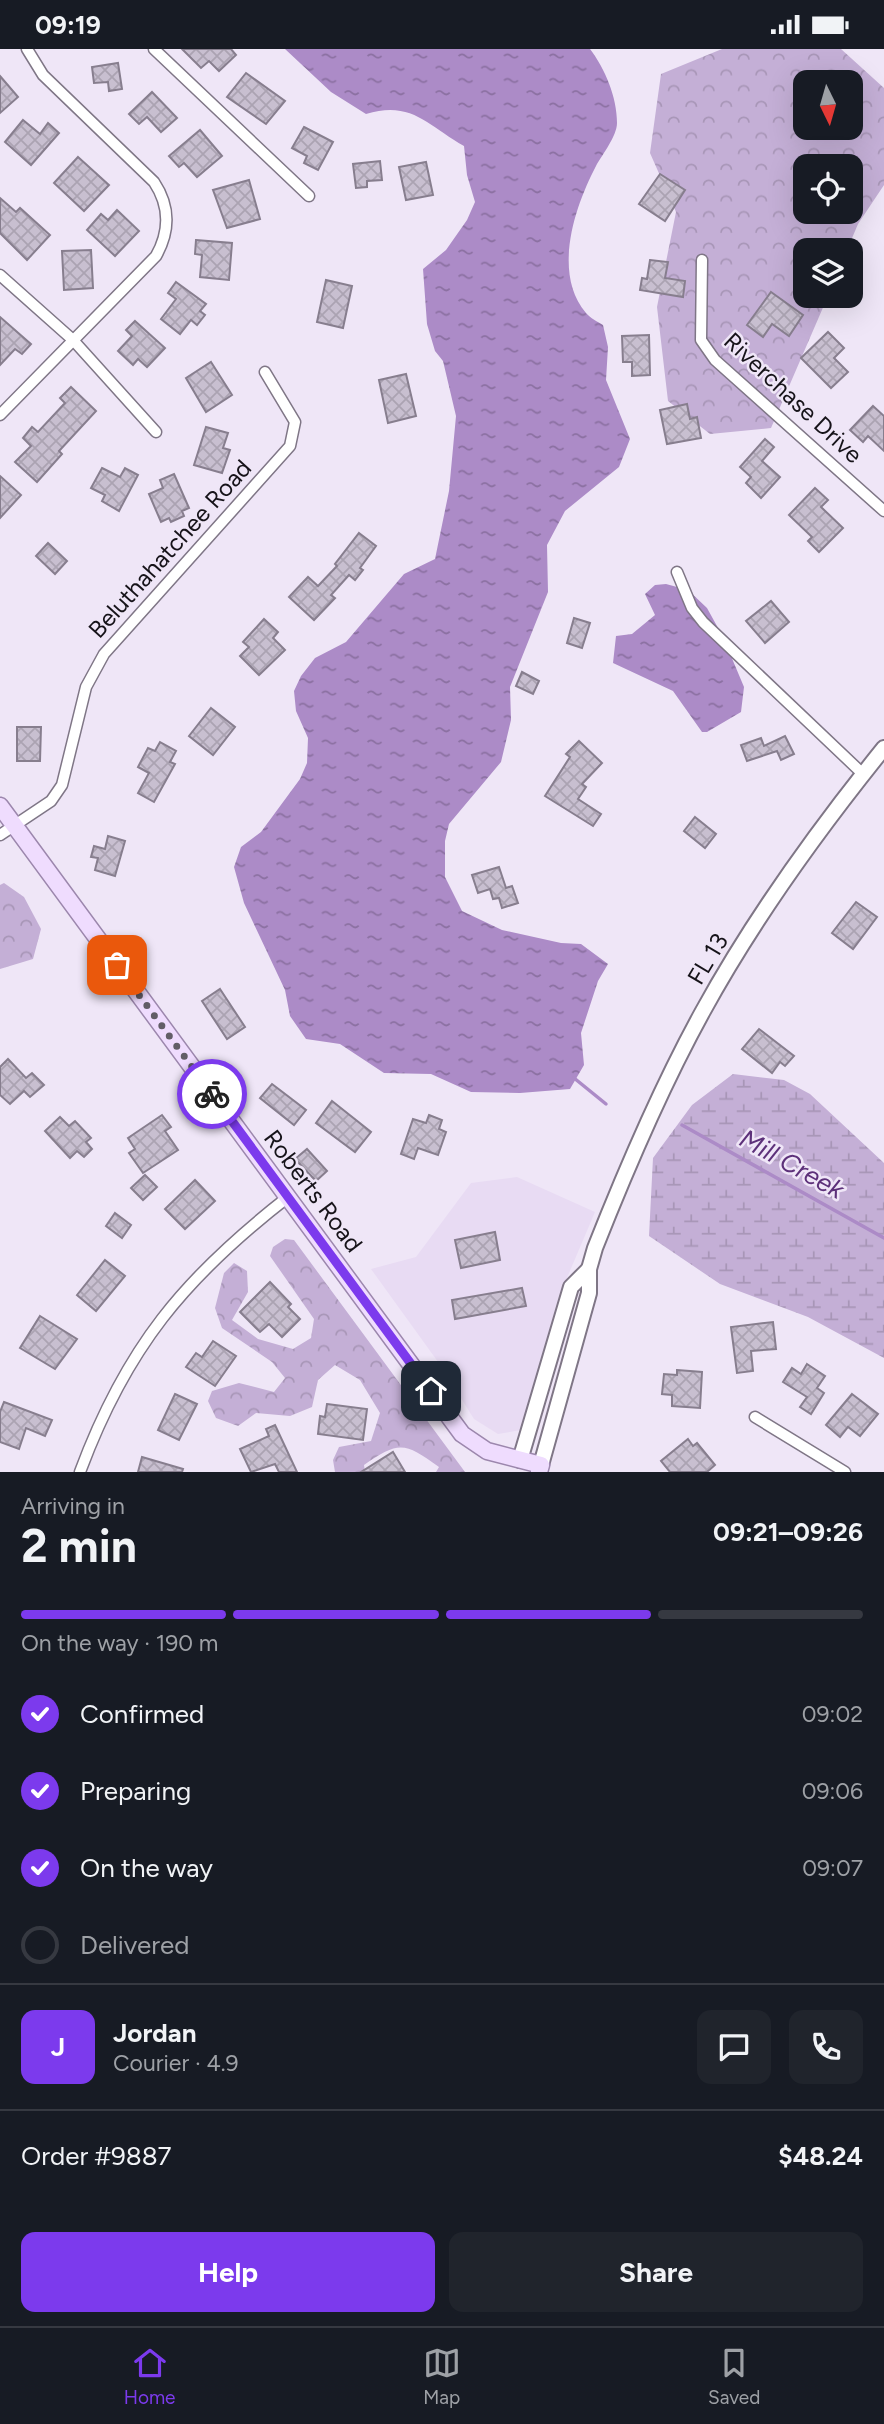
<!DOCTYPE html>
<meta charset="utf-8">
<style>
body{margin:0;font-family:Figtree,sans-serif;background:#20242c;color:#f1f3f6;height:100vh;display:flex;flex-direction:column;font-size:26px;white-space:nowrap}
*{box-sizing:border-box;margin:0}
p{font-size:23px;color:#9ea1a6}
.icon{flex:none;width:38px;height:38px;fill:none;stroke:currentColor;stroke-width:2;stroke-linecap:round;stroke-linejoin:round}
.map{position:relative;height:1423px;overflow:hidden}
.side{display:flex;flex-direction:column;background:#171b24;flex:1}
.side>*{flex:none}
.needle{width:46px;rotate:175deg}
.fabs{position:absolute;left:793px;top:21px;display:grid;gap:14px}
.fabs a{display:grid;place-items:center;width:70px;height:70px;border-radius:14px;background:#171b24;box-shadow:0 7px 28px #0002;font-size:35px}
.pin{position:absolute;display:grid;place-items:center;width:60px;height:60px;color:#fff;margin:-30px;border-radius:14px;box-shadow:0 4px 10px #0006}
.courier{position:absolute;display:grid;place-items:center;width:70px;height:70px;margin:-35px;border:5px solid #7c3aed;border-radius:50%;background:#fff;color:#222;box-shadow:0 2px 9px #0007}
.overview em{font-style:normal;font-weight:700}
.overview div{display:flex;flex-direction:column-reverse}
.overview{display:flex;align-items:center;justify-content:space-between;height:119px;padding:0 21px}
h1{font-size:46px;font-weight:700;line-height:52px}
.bar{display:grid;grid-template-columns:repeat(4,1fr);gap:10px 7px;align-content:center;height:84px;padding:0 21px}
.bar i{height:9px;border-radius:5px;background:#363941}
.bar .active{background:#7c3aed}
.bar p{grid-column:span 4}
.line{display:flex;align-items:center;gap:18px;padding:0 21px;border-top:2px solid #363941}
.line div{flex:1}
.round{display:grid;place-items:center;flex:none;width:74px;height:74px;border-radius:14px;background:#20242c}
ol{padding:0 21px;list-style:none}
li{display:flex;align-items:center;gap:21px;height:77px}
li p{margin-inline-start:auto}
li .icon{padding:7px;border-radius:50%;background:#7c3aed;color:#fff;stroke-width:4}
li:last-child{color:#9ea1a6}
li i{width:38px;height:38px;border:4px solid #363941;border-radius:50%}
.action{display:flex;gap:14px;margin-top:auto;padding:14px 21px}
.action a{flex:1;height:80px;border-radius:14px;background:#7c3aed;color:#fff;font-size:28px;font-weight:700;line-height:80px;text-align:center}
.action a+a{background:#20242c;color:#f1f3f6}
.status{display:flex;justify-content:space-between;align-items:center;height:49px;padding:0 35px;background:#171b24;direction:ltr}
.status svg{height:19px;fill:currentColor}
.dock{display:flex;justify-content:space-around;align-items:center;height:98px;border-top:2px solid #363941;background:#171b24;font-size:19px;color:#9ea1a6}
.dock a{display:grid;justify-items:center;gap:4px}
.dock .active{color:#7c3aed}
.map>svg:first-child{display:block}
.built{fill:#e8dbf3}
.forest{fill:url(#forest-crowns);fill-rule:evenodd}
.wetland{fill:url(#wetland-marsh)}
.water{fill:url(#water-ripples)}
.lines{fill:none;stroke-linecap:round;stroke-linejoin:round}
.stream{stroke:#ac8bc7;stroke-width:3.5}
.building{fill:url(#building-cross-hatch);stroke:#877e8e;stroke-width:2}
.street-casing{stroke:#7f7686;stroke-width:13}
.secondary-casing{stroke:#7f7686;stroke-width:18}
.primary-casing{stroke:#9c87ad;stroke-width:19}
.street{stroke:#fff;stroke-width:10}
.secondary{stroke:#fff;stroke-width:14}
.primary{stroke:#efdcfe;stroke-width:16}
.done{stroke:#625d67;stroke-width:7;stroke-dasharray:0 12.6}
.route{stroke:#7c3aed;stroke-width:9}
.labels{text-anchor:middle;stroke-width:5;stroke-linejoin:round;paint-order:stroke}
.street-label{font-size:24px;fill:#161319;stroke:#efe6f7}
.water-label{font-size:26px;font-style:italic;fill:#5d317a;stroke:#efe6f7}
</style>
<div class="status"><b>09:19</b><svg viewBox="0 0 49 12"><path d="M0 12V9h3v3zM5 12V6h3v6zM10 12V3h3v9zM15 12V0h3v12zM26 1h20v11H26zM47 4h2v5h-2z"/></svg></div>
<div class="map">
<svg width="884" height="1423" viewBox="0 0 884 1423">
<defs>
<pattern id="forest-crowns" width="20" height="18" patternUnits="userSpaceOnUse" patternTransform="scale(1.75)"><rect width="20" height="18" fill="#c4afd6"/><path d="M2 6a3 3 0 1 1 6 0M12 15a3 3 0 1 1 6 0" fill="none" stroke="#a896b7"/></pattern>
<pattern id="wetland-marsh" width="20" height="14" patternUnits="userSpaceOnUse" patternTransform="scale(1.75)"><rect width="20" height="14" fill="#c4afd6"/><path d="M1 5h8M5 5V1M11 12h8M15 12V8" fill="none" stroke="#a896b7"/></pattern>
<pattern id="water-ripples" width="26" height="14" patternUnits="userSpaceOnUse" patternTransform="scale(1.75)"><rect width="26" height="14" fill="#ac8bc7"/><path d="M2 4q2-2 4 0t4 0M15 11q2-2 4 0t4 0" fill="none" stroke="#8b70a1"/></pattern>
<pattern id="building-cross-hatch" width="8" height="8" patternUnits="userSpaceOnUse" patternTransform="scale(1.75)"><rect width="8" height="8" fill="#c8bfd0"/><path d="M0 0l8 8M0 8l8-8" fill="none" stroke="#aba3b2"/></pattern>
</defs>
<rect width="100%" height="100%" fill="#efe6f7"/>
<!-- built -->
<polygon class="built" points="517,1128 595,1163 558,1250 521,1381 498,1385 474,1370 441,1317 371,1220 416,1208 471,1134"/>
<!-- forest -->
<g class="forest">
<path d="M 722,0 L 841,0 L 884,39 L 884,136 L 858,175 L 847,201 L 805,201 L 805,247 L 828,247 L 771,379 L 710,385 L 668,352 L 657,258 L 676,163 L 650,104 L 661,25 ZM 805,33 L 850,33 L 850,79 L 805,79 ZM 805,117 L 850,117 L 850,163 L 805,163 Z"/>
<polygon points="4,834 24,848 41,880 33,910 0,920 0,836"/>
<path d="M 285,1190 L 294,1191 L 465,1423 L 436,1423 L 439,1418 C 405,1394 400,1391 364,1416 L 365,1423 L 335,1423 L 333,1411 L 339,1398 L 371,1392 L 380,1364 L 360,1331 L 335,1316 L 318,1331 L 312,1358 L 290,1367 L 256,1364 L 238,1377 L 216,1369 L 208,1352 L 212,1342 L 239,1334 L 274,1343 L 285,1329 L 272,1313 L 222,1279 L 215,1259 L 224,1224 L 234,1214 L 247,1222 L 248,1243 L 232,1271 L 258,1290 L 293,1300 L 311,1289 L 314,1270 L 270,1207 L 273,1198 Z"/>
</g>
<!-- wetland -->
<polygon class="wetland" points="733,1025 784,1031 810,1045 884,1114 884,1309 808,1268 720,1235 649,1187 653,1109 692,1056"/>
<!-- water -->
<g class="water">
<path d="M 285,0 L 590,0 C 605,20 617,48 617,74 C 617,87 602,106 596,117 C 575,157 552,224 586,264 C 590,269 598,273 603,276 L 608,298 L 606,331 L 630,390 L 619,418 L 565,462 L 547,496 L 548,543 L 510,638 L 511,671 L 501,713 L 449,775 L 445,792 L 445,828 L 462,862 L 502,881 L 561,894 L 581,895 L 608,915 L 598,932 L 581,984 L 584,1016 L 570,1040 L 520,1044 L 471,1043 L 431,1025 L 384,1024 L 340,995 L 306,990 L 290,967 L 285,941 L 244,854 L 234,818 L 241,798 L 261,783 L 300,730 L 307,714 L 308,689 L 296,662 L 294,642 L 301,627 L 315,609 L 346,593 L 404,525 L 435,510 L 449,442 L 456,367 L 443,312 L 435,302 L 427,275 L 423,220 L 446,201 L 467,171 L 475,153 L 467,126 L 464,97 C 428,77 412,51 366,65 L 331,43 Z"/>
<polygon points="666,535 688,541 707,559 723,588 744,638 741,663 707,683 702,683 673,642 613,614 616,587 632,585 655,566 645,545 655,536"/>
</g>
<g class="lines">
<!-- stream -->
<g class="stream">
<polyline points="574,1029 606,1055"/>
<polyline points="682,1076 884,1189"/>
</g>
</g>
<!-- building -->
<g class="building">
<polygon points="182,0 231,0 236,6 219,22 209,12 201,19"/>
<polygon points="118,14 122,40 109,42 108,33 94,34 92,18"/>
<polygon points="246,24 285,52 266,75 227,48"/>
<polygon points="0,27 18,48 0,64"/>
<polygon points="152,43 177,69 161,83 147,68 139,75 129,65"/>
<polygon points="23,71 40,85 48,74 59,84 31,116 5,93"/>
<polygon points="304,78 333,93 318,121 304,114 307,107 292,99"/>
<polygon points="200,81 222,107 197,128 184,114 179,118 169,107"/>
<polygon points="78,108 109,136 84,162 54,134"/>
<polygon points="380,112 382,131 367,132 367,138 356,139 353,115"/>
<polygon points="426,113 433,146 406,151 399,118"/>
<polygon points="660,125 685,141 665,172 639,155"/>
<polygon points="249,131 260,170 227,179 213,141"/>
<polygon points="0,149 16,163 20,159 50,186 27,211 0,184"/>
<polygon points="117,161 139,182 115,207 87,181 101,165 108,171"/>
<polygon points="196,191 232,194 229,231 200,228 202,206 195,205"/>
<polygon points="91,201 93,239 64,241 62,202"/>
<polygon points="650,211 668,213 665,229 685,232 683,248 640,241 642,229 647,230"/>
<polygon points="326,231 352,237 343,279 317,273"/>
<polygon points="176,233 206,255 200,262 205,266 197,276 191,271 180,285 161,270 176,250 168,244"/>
<polygon points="771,243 803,266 789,287 772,275 763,288 747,276"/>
<polygon points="0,268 31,295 22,305 15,300 0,316"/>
<polygon points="135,272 165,299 147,318 138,310 133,316 118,302 132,287 126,281"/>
<polygon points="828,283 844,299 834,309 848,323 831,339 801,309"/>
<polygon points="649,286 650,326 632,327 632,313 623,313 622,287"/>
<polygon points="211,313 232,346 206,363 186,329"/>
<polygon points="406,325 416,367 388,374 379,331"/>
<polygon points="71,338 96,362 59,402 62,405 37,433 15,413 31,397 23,389 32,378 38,383 65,354 60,349"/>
<polygon points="687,355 690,370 697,368 701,389 667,395 660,361"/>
<polygon points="873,357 884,367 884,402 868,387 863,393 850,381"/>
<polygon points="206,378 228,384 223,399 230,401 222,424 194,416"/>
<polygon points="765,390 774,398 762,412 780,428 761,449 746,434 751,428 740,418"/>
<polygon points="102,419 120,428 125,419 138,426 119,462 102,452 105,446 91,439"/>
<polygon points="174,425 189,459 182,462 184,467 171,473 169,469 161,473 149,445 163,439 160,431"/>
<polygon points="0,427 21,446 0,469"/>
<polygon points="815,439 828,451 821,458 843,479 819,503 808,492 812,488 789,466"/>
<polygon points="359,484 376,497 360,519 363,521 355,531 349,526 331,546 335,549 314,571 289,548 308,528 318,537 337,517 335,515"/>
<polygon points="48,494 67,512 55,525 36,507"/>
<polygon points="771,552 789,573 765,594 746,572"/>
<polygon points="574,569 590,574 582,599 567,594"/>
<polygon points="264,570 278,583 273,589 285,601 259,626 240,607 249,598 243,593"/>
<polygon points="522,623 539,632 533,645 516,637"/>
<polygon points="211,659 235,678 213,706 189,687"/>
<polygon points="17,678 41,678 40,712 17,712"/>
<polygon points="785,687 794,705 781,711 777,702 747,712 741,696 761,689 764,697"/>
<polygon points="579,692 602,714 582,735 586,738 578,750 601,765 593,777 545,747 570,708 566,705"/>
<polygon points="160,693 176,702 170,713 175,715 154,753 138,744 149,724 138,718 148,699 155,702"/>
<polygon points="695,768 716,785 705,799 684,782"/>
<polygon points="108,787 125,792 115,827 95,821 98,809 91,808 94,797 105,800"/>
<polygon points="499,818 506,839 512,837 518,854 502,859 499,849 493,850 490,840 478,844 472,826"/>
<polygon points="856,853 877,868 853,900 832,884"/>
<polygon points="220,940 245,978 227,990 202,952"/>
<polygon points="759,980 794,1007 785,1017 780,1013 772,1024 742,1000"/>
<polygon points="8,1010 26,1029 32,1024 44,1036 30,1048 24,1042 10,1055 0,1046 0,1018"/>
<polygon points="272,1035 306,1061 294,1076 260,1049"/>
<polygon points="332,1052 371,1083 355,1103 316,1074"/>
<polygon points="162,1066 171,1078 165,1082 178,1101 143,1124 129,1104 135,1100 128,1089"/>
<polygon points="429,1066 442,1071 439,1080 446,1083 438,1106 418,1099 414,1110 401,1105 413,1070 426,1074"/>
<polygon points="60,1068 69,1077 75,1072 91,1089 86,1093 92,1100 84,1108 77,1102 70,1109 45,1082"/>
<polygon points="307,1100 327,1122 316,1132 295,1110"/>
<polygon points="145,1126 157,1138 143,1151 131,1139"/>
<polygon points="195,1131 215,1152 185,1180 165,1160"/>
<polygon points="115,1164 131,1176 122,1189 106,1177"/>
<polygon points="495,1183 500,1211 461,1219 455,1191"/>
<polygon points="105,1211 125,1227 96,1262 77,1246"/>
<polygon points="270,1233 291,1255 288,1258 300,1270 282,1288 269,1275 260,1283 240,1263"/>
<polygon points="522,1239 526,1257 455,1270 452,1251"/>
<polygon points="40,1267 77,1290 55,1320 20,1299"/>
<polygon points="773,1273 776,1300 751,1302 753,1322 737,1324 731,1278"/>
<polygon points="213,1292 236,1307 215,1337 186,1318 196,1304 202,1308"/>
<polygon points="807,1315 825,1327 817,1339 824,1344 811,1365 800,1358 807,1348 783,1333 792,1319 801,1325"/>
<polygon points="677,1321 702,1323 700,1359 672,1357 672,1346 662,1345 664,1325 677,1326"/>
<polygon points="175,1345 197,1355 179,1391 158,1381"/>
<polygon points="852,1345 878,1365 860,1387 848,1378 840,1388 826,1376"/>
<polygon points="4,1353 52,1371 45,1387 26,1379 19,1400 0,1393 0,1363"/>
<polygon points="327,1355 367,1360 363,1391 318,1385 320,1367 325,1368"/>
<polygon points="275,1376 297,1423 279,1423 275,1415 251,1423 240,1400 269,1387 266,1380"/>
<polygon points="688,1390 693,1397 697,1394 715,1416 707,1423 670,1423 661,1412"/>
<polygon points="393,1403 405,1423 361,1423"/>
<polygon points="142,1408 183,1420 182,1423 138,1423"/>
</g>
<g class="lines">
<defs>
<g id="street">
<polyline points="154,0 309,147"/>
<polyline points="702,211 701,291 715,311 884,462"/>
<polyline points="0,226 73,291 156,383"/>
<path d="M 0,366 L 156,207 C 170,182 170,157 154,133 L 43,26 L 27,0"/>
<polyline points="677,523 692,559 703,573 863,725"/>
<polyline points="0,786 51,752 62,736 86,638 104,605 290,397 295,373 265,323"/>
<polyline points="755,1368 845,1423"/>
<path d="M 80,1423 C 126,1299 184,1229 288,1148"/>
</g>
<g id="secondary">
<polyline points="520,1411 571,1238 589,1220"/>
<path d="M 541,1416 L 589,1244 L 589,1220 L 595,1199 C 627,1118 661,1038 703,962 C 754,869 817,782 884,699"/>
</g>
<polyline id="primary" points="0,757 462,1385 487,1402 541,1416 539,1423"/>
</defs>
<!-- street casing -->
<use href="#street" class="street-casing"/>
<!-- secondary casing -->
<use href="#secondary" class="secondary-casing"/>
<!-- primary casing -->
<use href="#primary" class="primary-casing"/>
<!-- street -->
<use href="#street" class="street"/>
<!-- secondary -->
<use href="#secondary" class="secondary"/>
<!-- primary -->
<use href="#primary" class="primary"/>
</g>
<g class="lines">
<!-- done -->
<polyline class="done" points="117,916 212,1045"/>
<!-- route -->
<polyline class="route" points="212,1045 431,1342"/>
</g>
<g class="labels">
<!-- street labels -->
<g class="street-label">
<text transform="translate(793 349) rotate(43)" y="8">Riverchase Drive</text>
<text transform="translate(170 500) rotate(-48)" y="8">Beluthahatchee Road</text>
<text transform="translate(708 910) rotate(-59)" y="8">FL 13</text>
<text transform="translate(313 1142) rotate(53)" y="8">Roberts Road</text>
</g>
<!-- water labels -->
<g class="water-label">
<text transform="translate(792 1115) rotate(29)" y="9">Mill Creek</text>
</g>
</g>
</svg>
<div class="fabs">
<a><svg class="needle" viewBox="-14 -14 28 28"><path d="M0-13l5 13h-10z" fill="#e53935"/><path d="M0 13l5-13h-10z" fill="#9ea1a6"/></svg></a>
<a><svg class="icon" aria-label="locate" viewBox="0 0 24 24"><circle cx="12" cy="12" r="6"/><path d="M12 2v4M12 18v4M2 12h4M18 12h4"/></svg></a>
<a><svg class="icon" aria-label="layers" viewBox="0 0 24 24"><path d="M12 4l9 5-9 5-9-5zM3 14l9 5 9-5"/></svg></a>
</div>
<div class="pin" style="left:117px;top:916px;background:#ea580c"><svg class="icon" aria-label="bag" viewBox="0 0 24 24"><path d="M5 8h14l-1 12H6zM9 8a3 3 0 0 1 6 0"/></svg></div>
<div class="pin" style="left:431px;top:1342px;background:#1f2937"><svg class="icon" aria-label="home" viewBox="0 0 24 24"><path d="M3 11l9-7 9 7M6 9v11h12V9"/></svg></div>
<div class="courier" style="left:212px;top:1045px"><svg class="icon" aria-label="bike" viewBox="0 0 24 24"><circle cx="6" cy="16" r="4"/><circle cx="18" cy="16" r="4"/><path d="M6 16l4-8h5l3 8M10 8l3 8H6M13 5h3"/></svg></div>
</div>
<section class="side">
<div class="overview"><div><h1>2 min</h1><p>Arriving in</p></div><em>09:21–09:26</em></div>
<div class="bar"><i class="active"></i><i class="active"></i><i class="active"></i><i></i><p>On the way · 190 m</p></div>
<ol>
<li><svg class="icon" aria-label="check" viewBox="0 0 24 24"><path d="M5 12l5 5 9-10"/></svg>Confirmed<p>09:02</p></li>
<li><svg class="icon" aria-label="check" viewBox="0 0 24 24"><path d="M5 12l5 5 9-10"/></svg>Preparing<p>09:06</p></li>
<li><svg class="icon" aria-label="check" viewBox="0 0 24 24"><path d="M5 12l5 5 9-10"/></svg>On the way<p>09:07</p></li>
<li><i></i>Delivered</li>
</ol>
<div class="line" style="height:126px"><b class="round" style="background:#7c3aed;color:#fff">J</b><div><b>Jordan</b><p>Courier · 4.9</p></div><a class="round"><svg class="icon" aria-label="chat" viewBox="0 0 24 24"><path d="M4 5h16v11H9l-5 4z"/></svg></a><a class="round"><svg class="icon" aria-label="phone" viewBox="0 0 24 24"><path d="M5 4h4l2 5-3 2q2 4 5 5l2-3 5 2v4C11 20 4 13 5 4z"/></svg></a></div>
<div class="line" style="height:91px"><div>Order #9887</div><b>$48.24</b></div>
<div class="action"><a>Help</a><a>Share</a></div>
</section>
<nav class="dock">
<a class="active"><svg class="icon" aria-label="home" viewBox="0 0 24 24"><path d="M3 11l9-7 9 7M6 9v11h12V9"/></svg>Home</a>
<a><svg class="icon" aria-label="map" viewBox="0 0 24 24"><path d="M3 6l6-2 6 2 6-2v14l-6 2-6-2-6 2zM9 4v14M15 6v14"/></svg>Map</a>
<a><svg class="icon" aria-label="saved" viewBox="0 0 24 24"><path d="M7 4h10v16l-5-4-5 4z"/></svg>Saved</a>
</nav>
